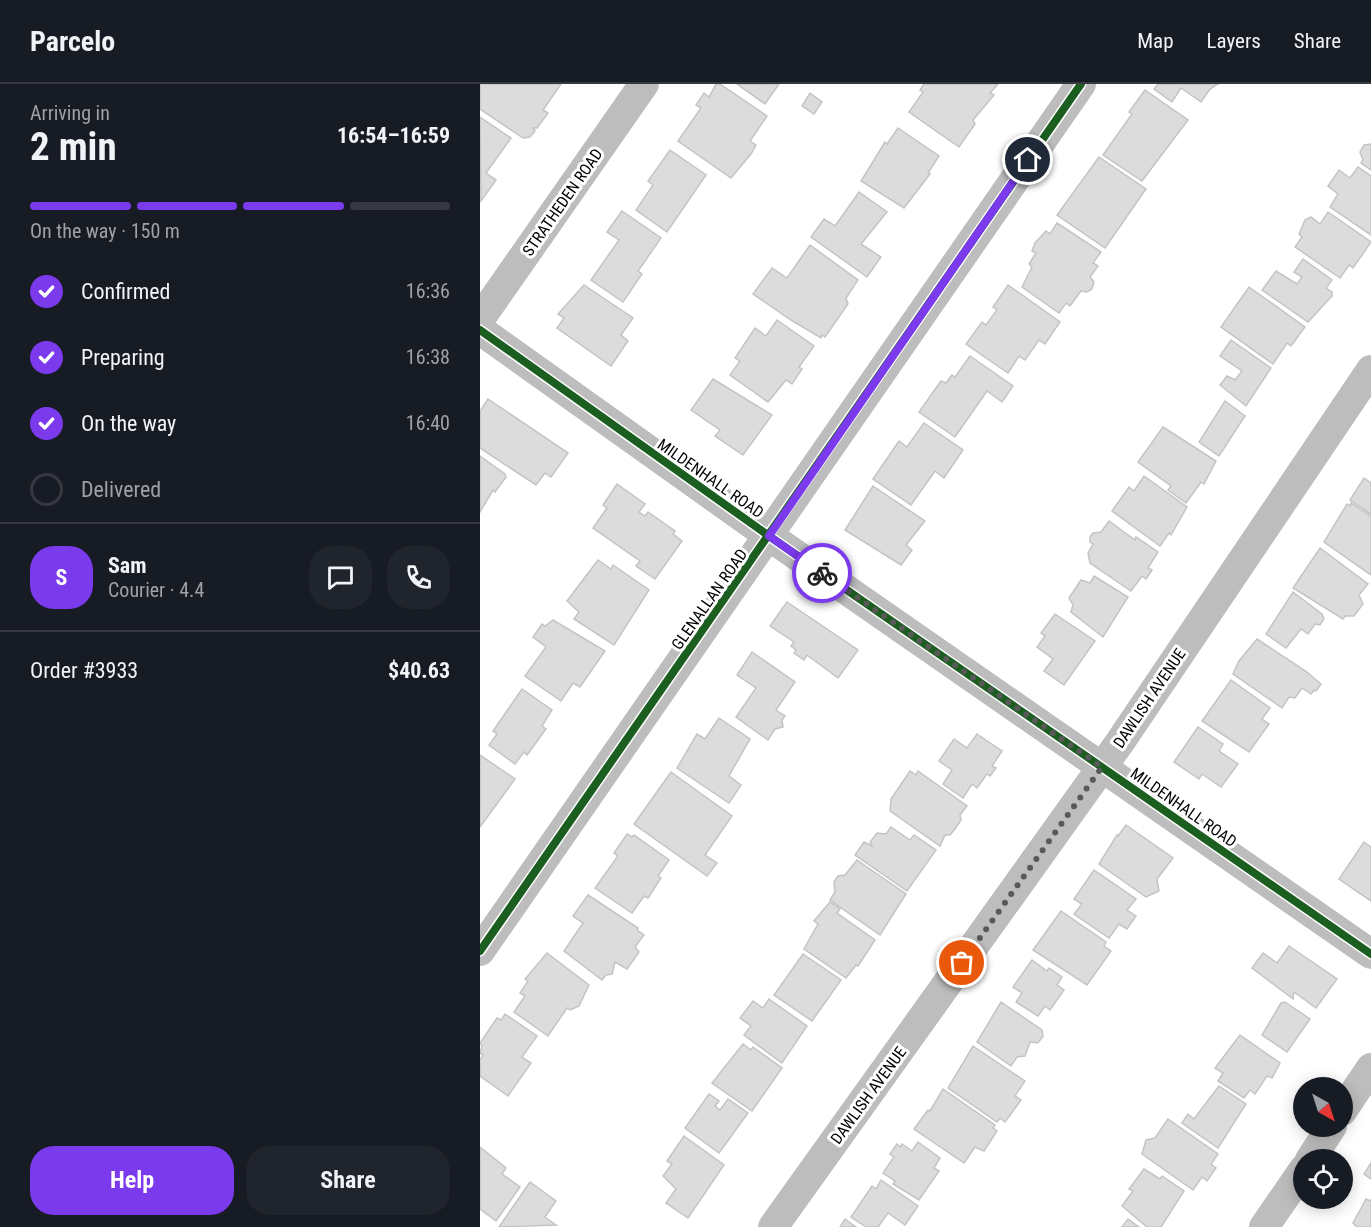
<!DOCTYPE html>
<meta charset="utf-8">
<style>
body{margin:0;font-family:"Roboto Condensed",sans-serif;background:#20242c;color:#f1f3f6;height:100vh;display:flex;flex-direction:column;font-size:22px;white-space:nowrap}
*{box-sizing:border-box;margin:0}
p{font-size:20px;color:#9ea1a6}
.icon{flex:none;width:33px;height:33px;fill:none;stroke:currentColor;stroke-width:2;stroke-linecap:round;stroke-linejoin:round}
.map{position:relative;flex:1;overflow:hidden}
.side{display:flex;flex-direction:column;background:#171b24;width:480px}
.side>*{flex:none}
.needle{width:39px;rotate:141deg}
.fabs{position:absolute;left:813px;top:993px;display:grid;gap:12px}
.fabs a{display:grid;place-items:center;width:60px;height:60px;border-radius:50%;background:#171b24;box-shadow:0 3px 15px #0003;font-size:30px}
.pin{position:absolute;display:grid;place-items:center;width:51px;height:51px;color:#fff;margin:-26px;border:3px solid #fff;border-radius:50%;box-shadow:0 2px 6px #0007}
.courier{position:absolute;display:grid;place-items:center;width:60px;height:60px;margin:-30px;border:4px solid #7c3aed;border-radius:50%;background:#fff;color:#222;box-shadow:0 2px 8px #0007}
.headline em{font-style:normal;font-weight:700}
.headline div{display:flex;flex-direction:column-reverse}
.headline{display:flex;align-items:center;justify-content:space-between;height:102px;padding:0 30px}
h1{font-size:39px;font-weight:700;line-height:45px}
.bar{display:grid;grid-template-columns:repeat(4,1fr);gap:9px 6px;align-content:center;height:72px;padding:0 30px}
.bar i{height:8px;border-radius:4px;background:#363941}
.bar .selected{background:#7c3aed}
.bar p{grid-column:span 4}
.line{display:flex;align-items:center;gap:15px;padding:0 30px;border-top:2px solid #363941}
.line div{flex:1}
.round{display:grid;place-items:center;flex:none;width:63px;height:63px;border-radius:24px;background:#20242c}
ol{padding:0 30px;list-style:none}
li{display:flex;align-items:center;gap:18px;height:66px}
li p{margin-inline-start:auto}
li .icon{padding:6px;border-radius:50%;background:#7c3aed;color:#fff;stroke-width:4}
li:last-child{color:#9ea1a6}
li i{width:33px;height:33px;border:3px solid #363941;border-radius:50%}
.action{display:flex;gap:12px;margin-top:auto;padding:12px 30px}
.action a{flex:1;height:69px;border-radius:24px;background:#7c3aed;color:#fff;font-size:24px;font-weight:700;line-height:69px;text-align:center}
.action a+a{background:#20242c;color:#f1f3f6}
header{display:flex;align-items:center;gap:36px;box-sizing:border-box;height:84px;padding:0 30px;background:#171b24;border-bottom:2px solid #363941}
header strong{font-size:28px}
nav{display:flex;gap:33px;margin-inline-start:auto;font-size:21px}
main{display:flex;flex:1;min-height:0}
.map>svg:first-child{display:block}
.building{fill:#dcdcdc;stroke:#c4c4c4;stroke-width:1.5}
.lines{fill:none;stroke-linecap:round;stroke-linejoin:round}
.minor{stroke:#bdbdbd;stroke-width:30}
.cycleway-casing{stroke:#fff;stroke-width:11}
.cycleway{stroke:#1b5e20;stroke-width:8}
.done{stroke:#595959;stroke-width:6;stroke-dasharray:0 10.8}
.route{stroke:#7c3aed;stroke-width:8}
.labels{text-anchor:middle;stroke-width:6;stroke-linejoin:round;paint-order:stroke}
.street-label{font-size:16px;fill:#000;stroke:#fff}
</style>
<header>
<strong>Parcelo</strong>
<nav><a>Map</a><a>Layers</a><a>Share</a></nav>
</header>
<main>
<section class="side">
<div class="headline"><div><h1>2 min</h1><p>Arriving in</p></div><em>16:54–16:59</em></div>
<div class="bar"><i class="selected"></i><i class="selected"></i><i class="selected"></i><i></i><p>On the way · 150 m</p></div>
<ol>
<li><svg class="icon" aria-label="check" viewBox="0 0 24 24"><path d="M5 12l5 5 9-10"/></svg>Confirmed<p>16:36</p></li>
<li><svg class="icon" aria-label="check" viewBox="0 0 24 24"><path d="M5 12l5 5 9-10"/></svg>Preparing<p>16:38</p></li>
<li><svg class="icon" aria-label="check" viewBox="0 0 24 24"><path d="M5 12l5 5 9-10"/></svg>On the way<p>16:40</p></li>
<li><i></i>Delivered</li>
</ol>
<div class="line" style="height:108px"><b class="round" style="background:#7c3aed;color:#fff">S</b><div><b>Sam</b><p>Courier · 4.4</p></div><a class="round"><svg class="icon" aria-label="chat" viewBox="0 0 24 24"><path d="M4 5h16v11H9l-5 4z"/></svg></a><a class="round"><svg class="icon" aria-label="phone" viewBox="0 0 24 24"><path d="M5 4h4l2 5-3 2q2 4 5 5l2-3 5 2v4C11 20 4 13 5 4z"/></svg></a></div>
<div class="line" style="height:78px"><div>Order #3933</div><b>$40.63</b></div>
<div class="action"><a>Help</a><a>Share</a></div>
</section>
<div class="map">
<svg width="891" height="1143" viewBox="0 0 891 1143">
<rect width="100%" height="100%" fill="#fff"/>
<!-- building -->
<g class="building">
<polygon points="0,0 81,0 63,26 68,29 57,44 53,44 55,47 50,53 43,54 0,25"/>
<polygon points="236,0 240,0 287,32 270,57 276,61 271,70 251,94 198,57 221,24 216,21 224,9 229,13"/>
<polygon points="257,0 299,0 285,20"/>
<polygon points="444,0 518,0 510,9 514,11 493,36 495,40 479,63 429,28 441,11 443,8 440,6"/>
<polygon points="678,0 738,0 730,5 721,18 701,4 692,18 674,5"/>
<polygon points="665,6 708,36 662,97 623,71 652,30 649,28"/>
<polygon points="330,9 342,18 334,30 322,22"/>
<polygon points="0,33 31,54 6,89 16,96 1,117"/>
<polygon points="418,44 459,72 448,89 450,90 424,124 381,97 405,58 407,60"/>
<polygon points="891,60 891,86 881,79 883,76 880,68 884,61"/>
<polygon points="190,66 226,91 187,148 156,126 173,101 168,97"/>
<polygon points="619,73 666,105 625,164 577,131"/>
<polygon points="878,83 891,92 891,151 850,123 858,110 848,102 859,86 870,94"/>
<polygon points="379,108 407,128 381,160 401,173 387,193 331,153 344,135 355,142"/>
<polygon points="142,127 181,154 158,187 162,190 143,218 111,196 139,156 127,148"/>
<polygon points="848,128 891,158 873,184 869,181 860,194 815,163 822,153 819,150 825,136 831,133 840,140"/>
<polygon points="577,139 621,168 613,179 618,182 610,193 614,198 612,205 607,208 601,207 590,222 586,219 579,229 542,203 552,183 549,180 556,169 552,167 555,159 566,147 570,150"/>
<polygon points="330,161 378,196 366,214 368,220 345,253 342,251 341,254 311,236 273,210 292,184 307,194"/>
<polygon points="823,175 852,196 846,204 852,208 852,212 828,238 782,206 796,187 817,200 822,193 814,188"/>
<polygon points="104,201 153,234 141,251 148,257 131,282 77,244 84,234 78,230"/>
<polygon points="528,201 580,238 565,260 559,256 545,276 539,272 528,289 486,260 502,238 506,241 517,226 513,223"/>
<polygon points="769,203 825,243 811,262 807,259 793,280 741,243"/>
<polygon points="297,236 334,262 319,283 322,285 312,300 306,296 288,318 250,291 260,277 255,274 275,244 286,252"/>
<polygon points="751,256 791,284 766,322 740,301 747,292 755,296 762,287 740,272"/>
<polygon points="490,272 533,302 522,318 507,307 475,353 439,328 461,297 466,299 472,291 475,293"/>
<polygon points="233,295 292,331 263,371 235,352 240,346 211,326"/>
<polygon points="8,315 88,369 71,393 65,389 56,401 0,364 0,327"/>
<polygon points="745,317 765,332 739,372 719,358"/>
<polygon points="444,339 483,366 464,394 455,387 431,421 393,395 419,357 427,363"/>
<polygon points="683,343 736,377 724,400 721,398 706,419 688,406 691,402 658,378"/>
<polygon points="0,372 25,390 26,393 15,408 13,406 0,428"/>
<polygon points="664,392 707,423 691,451 689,449 680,462 632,427 649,403 654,407"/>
<polygon points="884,394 891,399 891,430 870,416"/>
<polygon points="137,400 165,420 159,428 165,432 168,428 195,447 193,450 202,457 175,495 156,482 160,477 113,444 127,424 123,421"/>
<polygon points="393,402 445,437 426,461 432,466 421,481 365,446"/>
<polygon points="871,419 891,432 891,491 844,458 867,420 870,422"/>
<polygon points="629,437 655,456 656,453 678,468 668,484 672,486 666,495 662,492 651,507 610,479 608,469 613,460 610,458 610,453 613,449 621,448"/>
<polygon points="840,464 888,500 879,511 883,520 874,532 865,532 863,535 813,504"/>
<polygon points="118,476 131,485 133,481 169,506 134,561 94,535 99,528 87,517"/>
<polygon points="614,492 648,513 623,553 591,528 593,521 589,514 601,496 610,499"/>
<polygon points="813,508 842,530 844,535 840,541 835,540 828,550 821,545 806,564 786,550"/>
<polygon points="307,518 378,566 358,594 327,571 324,576 314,569 316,566 311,562 314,558 290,542"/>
<polygon points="575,530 615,557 584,601 564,587 573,575 557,563 565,552 561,549"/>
<polygon points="73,536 125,567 100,603 93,599 81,617 45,592 66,563 53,553 62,540 65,542"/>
<polygon points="777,555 827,588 841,600 836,607 834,606 831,610 822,604 815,614 809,613 802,624 753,590 759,577"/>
<polygon points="272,568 315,598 296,626 305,632 302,636 303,643 295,645 288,656 256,633 276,604 257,591"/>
<polygon points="751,596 790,624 782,635 789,640 769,668 722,637"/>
<polygon points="42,605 72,626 62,642 66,645 47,671 44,668 35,680 9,661 17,650 13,647"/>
<polygon points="239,634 270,655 249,692 261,701 249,719 197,684 217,650 225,655"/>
<polygon points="718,643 743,660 739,667 758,680 741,703 722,690 719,695 694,678"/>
<polygon points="497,650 522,667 512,682 516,684 510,692 507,690 497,704 492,700 483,714 463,700 472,686 459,677 474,655 487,664"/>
<polygon points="0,671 35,695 0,743"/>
<polygon points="430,687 436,691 438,687 487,722 480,731 481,736 475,745 470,751 465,751 460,762 410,727 411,715"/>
<polygon points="191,688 252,732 225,771 237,779 227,792 154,740"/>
<polygon points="646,741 693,774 677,795 679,807 666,813 619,780 637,751 638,752"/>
<polygon points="411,743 430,756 434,751 456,766 427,807 375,771 384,758 392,762 390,758 397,749 406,750"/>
<polygon points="147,750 152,753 154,751 189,776 178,792 181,794 168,814 164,812 152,829 115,804 138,772 134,769"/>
<polygon points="884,758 891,763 891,817 859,795"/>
<polygon points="377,776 426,810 400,851 350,816 355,808 354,798 358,792 365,791"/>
<polygon points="614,786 656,815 647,826 656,832 647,845 639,840 629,854 594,830 602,820 594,815"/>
<polygon points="108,811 158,844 157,846 164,851 155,863 159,868 147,885 135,878 132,890 126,891 122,896 84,867 103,839 93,832"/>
<polygon points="350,818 360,825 357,829 395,856 378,882 376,881 366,894 324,865 338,840 334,837"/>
<polygon points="581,827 626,858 624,862 631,867 607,901 553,866"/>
<polygon points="809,862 857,895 836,924 814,908 813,915 772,884 783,869 797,879"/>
<polygon points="67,869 109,901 99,922 90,926 87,924 68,952 34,928 45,912 40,909 48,897 45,895"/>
<polygon points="323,870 361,896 332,937 294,911"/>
<polygon points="552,876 567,887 569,884 582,893 577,901 584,906 570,926 565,922 558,932 536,918 542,909 533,903"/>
<polygon points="289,915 327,942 302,979 264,951 271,942 260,934 273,917 283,924"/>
<polygon points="521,918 562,946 563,952 558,959 550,958 545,972 537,973 531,982 497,958"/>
<polygon points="805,918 830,935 807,968 782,951 801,919"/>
<polygon points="25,930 57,952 42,973 51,979 28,1012 0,992 0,976 3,971 0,969 2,962 0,959 17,934 21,936"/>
<polygon points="760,951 800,979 792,994 787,992 775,1010 770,1006 764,1014 738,997 743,989 735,984"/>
<polygon points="263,960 271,966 273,963 302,984 272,1027 232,999"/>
<polygon points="493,962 545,997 535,1012 541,1016 525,1038 520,1034 517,1038 468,1004"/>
<polygon points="739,1002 766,1020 738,1064 702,1039 708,1030 714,1035"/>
<polygon points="463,1005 515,1041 513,1044 517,1047 504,1067 495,1063 484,1079 434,1045 448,1026 450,1027"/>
<polygon points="229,1010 239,1017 235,1022 240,1026 248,1015 268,1029 239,1069 205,1044"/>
<polygon points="688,1035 738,1070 731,1080 736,1084 727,1097 722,1093 713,1106 662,1070 666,1056 675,1054"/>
<polygon points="204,1052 244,1081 208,1134 186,1119 196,1105 183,1092 192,1080 187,1077"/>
<polygon points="438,1058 460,1074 454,1084 459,1087 439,1116 413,1100 415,1097 403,1089 414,1073 410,1070 417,1060 420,1063 422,1060 432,1067"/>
<polygon points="0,1063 26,1084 22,1090 40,1103 16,1137 0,1125"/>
<polygon points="891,1079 891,1095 884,1090"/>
<polygon points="664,1085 680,1095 682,1092 704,1107 681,1143 667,1143 642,1122 653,1107 649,1105"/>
<polygon points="401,1096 438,1122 425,1141 408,1129 398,1143 386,1143 371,1133 392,1102 396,1105"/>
<polygon points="50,1098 76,1117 65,1133 76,1141 19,1143"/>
<polygon points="886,1115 890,1117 891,1115 891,1143 877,1143 873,1139"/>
<polygon points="365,1135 376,1143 360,1143"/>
<polygon points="648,1135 659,1143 642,1143"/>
</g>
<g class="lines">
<!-- minor -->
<g class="minor">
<polyline points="0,235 164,0"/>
<polyline points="0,246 289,452 891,870"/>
<polyline points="0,867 601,0"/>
<polyline points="862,1027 891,984"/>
<polyline points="830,1076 852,1042"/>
<polyline points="293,1143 640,658 891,286"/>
<polyline points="784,1143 824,1085"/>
</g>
<defs>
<g id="cycleway">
<polyline points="0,246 289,452 891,870"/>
<polyline points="0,867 601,0"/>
</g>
</defs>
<!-- cycleway casing -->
<use href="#cycleway" class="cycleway-casing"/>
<!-- cycleway -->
<use href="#cycleway" class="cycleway"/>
</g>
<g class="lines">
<!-- done -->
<polyline class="done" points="342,489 622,683 482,879"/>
<!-- route -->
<polyline class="route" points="342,489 289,452 548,76"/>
</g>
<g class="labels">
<!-- street labels -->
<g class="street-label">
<text transform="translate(82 118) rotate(-55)" y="6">STRATHEDEN ROAD</text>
<text transform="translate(231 394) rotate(35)" y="6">MILDENHALL ROAD</text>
<text transform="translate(229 515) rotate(-55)" y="6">GLENALLAN ROAD</text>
<text transform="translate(669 614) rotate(-56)" y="6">DAWLISH AVENUE</text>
<text transform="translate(704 723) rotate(35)" y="6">MILDENHALL ROAD</text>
<text transform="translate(388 1011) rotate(-54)" y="6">DAWLISH AVENUE</text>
</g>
</g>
</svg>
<div class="fabs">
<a><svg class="needle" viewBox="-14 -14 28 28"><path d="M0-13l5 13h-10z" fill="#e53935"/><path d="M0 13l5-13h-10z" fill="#9ea1a6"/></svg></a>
<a><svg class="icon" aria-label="locate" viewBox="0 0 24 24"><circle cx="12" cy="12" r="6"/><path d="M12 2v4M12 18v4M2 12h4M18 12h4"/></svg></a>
</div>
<div class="pin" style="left:482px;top:879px;background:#ea580c"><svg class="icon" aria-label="bag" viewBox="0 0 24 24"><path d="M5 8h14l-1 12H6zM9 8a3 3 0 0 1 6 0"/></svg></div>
<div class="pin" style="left:548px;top:76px;background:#1f2937"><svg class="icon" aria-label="home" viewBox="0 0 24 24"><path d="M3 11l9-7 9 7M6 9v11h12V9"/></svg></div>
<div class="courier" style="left:342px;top:489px"><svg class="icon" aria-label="bike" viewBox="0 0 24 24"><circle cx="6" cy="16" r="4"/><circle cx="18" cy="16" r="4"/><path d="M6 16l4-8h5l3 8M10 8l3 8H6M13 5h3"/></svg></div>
</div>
</main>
